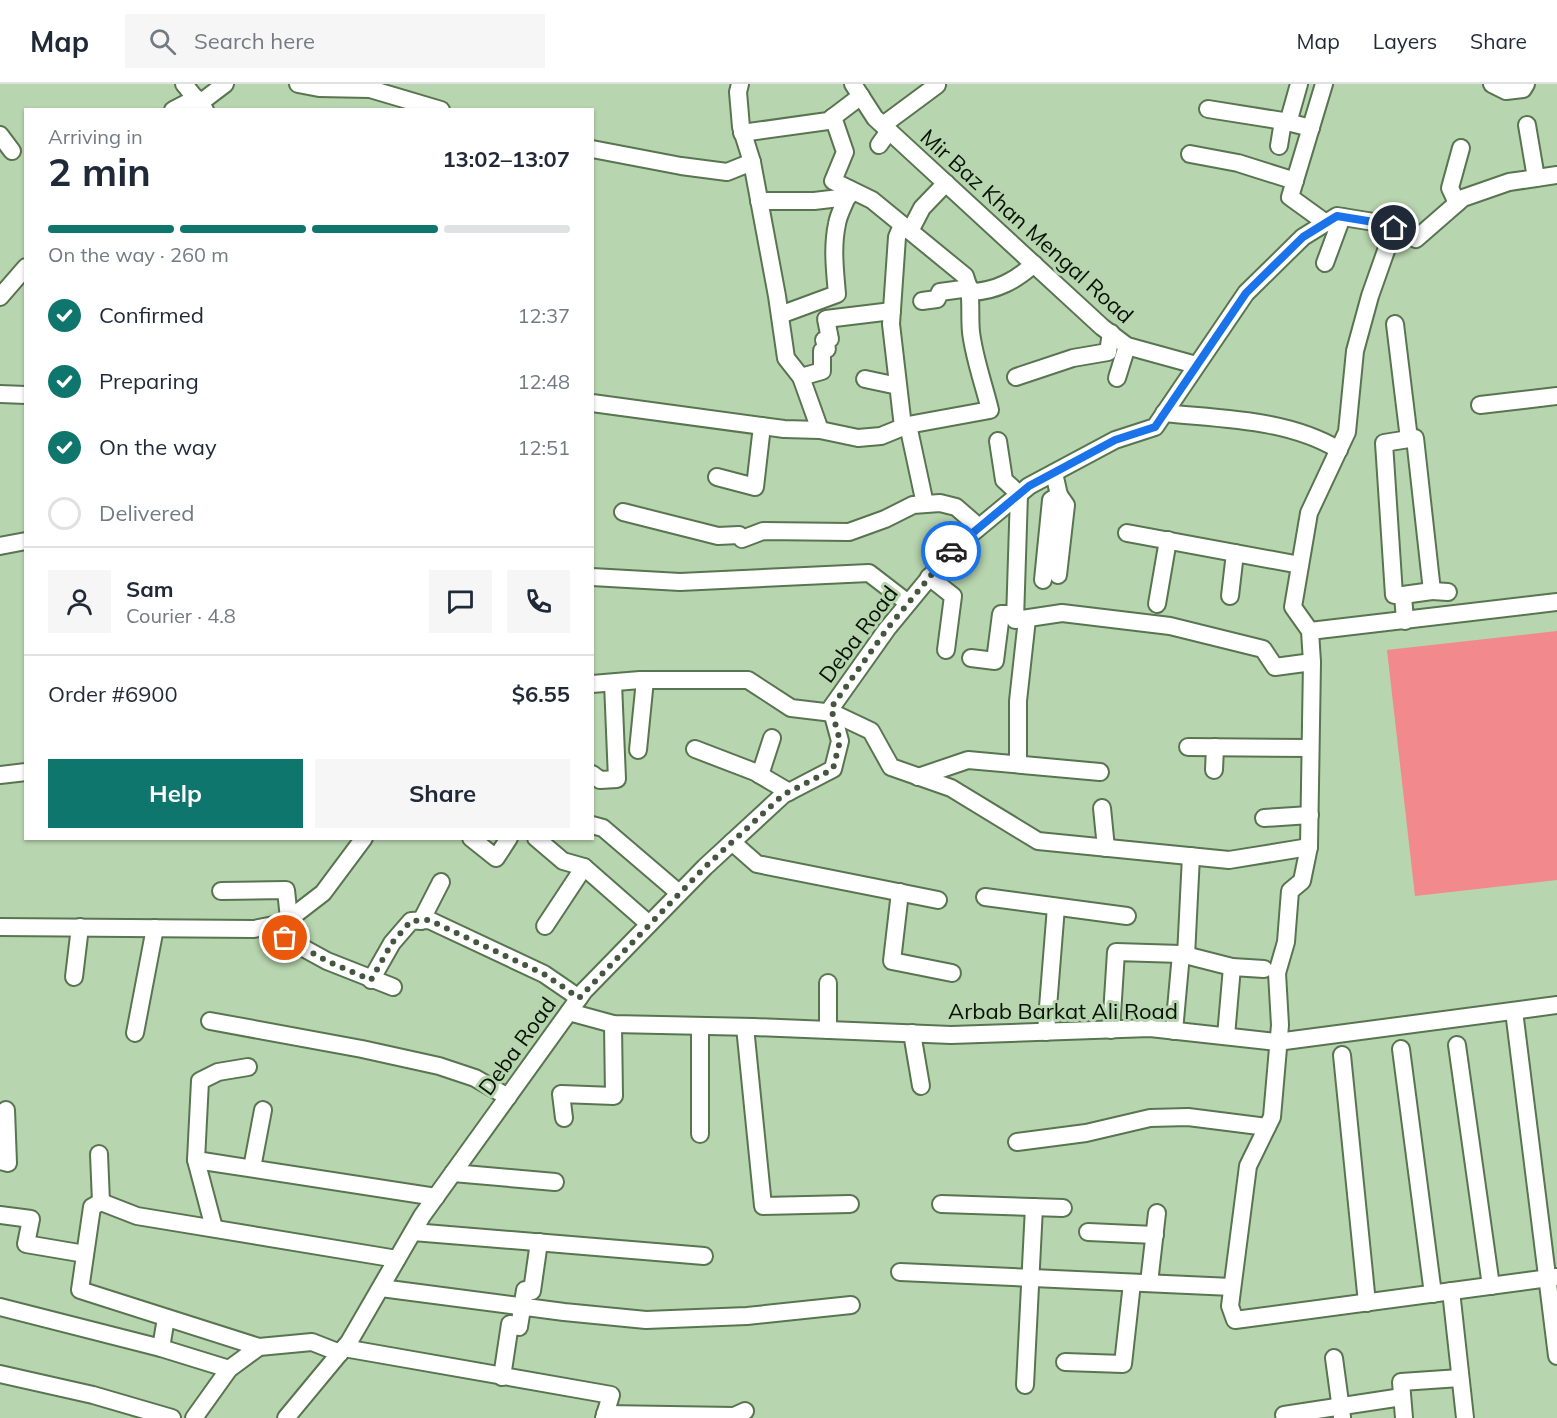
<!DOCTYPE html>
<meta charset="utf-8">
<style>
body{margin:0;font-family:Mulish,sans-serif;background:#f6f6f7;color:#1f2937;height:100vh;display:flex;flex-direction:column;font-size:22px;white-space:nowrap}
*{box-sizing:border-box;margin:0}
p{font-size:20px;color:#747a83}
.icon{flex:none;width:33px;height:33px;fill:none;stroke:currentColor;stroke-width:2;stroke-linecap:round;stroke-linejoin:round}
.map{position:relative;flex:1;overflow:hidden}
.sheet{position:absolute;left:24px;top:24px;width:570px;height:732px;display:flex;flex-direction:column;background:#fff;border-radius:0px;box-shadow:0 2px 4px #0004}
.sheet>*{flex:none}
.pin{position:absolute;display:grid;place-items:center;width:51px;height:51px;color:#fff;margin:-26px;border:3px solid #fff;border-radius:50%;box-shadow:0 2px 6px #0007}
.courier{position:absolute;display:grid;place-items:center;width:60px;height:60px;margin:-30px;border:4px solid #1a73e8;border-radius:50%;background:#fff;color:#222;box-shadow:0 2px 8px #0007}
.head em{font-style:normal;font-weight:700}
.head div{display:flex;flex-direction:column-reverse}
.head{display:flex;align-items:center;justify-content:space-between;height:102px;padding:0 24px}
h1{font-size:39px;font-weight:700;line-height:45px}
.bar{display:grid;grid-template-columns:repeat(4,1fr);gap:9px 6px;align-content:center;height:72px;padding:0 24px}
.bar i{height:8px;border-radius:4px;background:#e0e1e3}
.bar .current{background:#0f766e}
.bar p{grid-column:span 4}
.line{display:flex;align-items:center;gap:15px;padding:0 24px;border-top:2px solid #e0e1e3}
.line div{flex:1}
.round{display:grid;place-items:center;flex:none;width:63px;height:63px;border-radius:0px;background:#f6f6f7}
ol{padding:0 24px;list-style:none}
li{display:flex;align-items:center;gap:18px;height:66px}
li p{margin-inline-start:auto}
li .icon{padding:6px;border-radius:50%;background:#0f766e;color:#fff;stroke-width:4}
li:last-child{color:#747a83}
li i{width:33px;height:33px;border:3px solid #e0e1e3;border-radius:50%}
.button{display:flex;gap:12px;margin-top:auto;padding:12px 24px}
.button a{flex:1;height:69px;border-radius:0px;background:#0f766e;color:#fff;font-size:24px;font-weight:700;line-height:69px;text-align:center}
.button a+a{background:#f6f6f7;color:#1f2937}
header{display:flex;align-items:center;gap:36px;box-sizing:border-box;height:84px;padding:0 30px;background:#fff;border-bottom:2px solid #e0e1e3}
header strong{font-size:28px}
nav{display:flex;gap:33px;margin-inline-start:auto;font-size:21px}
.search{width:420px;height:54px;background:#f6f6f7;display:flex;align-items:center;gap:15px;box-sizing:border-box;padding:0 21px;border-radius:0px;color:#747a83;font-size:22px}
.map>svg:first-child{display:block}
.green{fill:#f2898c}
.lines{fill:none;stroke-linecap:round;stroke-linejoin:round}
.minor-casing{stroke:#587450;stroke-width:20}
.minor{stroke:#fff;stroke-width:16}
.done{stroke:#455640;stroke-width:6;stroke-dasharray:0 10.8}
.route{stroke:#1a73e8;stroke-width:8}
.labels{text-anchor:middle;stroke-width:6;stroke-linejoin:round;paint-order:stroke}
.street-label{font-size:22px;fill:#081205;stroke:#b7d5ae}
</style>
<header>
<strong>Map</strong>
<div class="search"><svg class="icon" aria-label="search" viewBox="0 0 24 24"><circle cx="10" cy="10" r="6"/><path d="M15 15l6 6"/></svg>Search here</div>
<nav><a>Map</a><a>Layers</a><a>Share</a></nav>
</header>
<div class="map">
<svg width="1557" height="1334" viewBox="0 0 1557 1334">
<rect width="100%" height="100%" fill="#b7d5ae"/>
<!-- green -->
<polygon class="green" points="1557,547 1557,796 1415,812 1387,566"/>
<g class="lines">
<defs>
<g id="minor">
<polyline points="184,0 205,26"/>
<polyline points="298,0 319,4 370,5 441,26"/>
<polyline points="740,0 738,8 741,43 752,78 777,212 786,274 801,293 820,346"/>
<polyline points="853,0 875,34 1102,243 1127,262 1196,281"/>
<polyline points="1324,0 1290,113 1326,139"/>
<polyline points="1492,0 1506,7 1523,5 1526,0"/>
<polyline points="200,19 225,0"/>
<polyline points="1208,25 1283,37 1311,44"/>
<polyline points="173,26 196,14"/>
<polyline points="1288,39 1299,0"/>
<polyline points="883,41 937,1"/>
<polyline points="1527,41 1536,94"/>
<polyline points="742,49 828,37 861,12"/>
<polyline points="0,51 12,67"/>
<polyline points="879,61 889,47"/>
<polyline points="1279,62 1283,37"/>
<polyline points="592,65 681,82 727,88 752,78"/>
<polyline points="1190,70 1238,79 1295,97"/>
<polyline points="759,117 814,117 848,113"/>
<polyline points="1457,119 1450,104 1461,64"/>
<polyline points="902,141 897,153 891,240 903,343"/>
<polyline points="910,147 922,124 946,99"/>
<polyline points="1325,179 1342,133"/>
<path d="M 971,208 C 997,207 1016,196 1034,180"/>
<polyline points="0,213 26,183"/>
<polyline points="922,217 937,215 940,208 970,204"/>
<path d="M 780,231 L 837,210 C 835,187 832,163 837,140 C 839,127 847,118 849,105"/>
<polyline points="1395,240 1409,355 1384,359 1394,511 1403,511 1405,537"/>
<polyline points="801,293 822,287 822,267 827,265 824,256 830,255 826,235 892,227"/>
<polyline points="1016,293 1073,274 1108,268 1111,249"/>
<polyline points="1117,294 1127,262"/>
<polyline points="865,295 898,302"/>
<polyline points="0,310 26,311"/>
<path d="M 592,319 L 784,345 L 820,346 L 858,354 L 881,352 L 908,341 L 990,326 C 984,301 974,274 971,248 C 969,228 973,211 965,192 L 872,116 L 833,97 L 845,68 L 833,33"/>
<polyline points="1480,321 1557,312"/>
<path d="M 1164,329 C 1222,335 1288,335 1339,366"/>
<polyline points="908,341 925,420"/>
<polyline points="998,357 1004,396 1019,410 1015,536 1062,529 1170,542 1263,565 1275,583 1312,578"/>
<polyline points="717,393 755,403 762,342"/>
<polyline points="623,428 718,452 739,451 742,455 763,447 849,448 885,435 913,421 940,419 956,423 979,443"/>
<polyline points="1127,449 1300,481"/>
<polyline points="0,462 26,457"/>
<polyline points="1058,491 1066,421 1059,411"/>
<polyline points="592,493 680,498 869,489 908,519"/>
<polyline points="929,493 953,512 946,566"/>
<polyline points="1043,496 1051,416 1059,411 1054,389"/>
<polyline points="1432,507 1448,508"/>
<polyline points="1403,511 1432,507 1415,354 1409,355"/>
<polyline points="1230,512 1235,469"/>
<polyline points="1157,520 1168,456"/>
<polyline points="1310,547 1557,518"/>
<polyline points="971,574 995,577 1001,530 1016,530"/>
<polyline points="592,600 640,596 748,596 791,624 833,629 871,647 891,683 951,704 1038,757 1229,776 1309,763 1312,578 1310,547 1293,523 1309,429 1347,348 1355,267 1370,212 1394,144"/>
<polyline points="1188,663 1310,664"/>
<polyline points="695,665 755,688 789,708"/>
<polyline points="638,666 645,596"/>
<polyline points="1018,680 1018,617 1027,535"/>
<polyline points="1214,686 1215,663"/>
<polyline points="592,690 600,696 617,695 613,599"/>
<polyline points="0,691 26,688"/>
<polyline points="760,691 772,654"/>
<polyline points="918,693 968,676 1100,688"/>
<polyline points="1102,724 1106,764"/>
<polyline points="1264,734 1310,731"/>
<polyline points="592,741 603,744 679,809"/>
<polyline points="471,754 496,774 509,754"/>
<polyline points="536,754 563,777 584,783 649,840"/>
<polyline points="732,758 757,780 938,816"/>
<polyline points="1309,763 1302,797 1290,807 1286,858 1277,889 1280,941 1272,1033 1248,1082 1230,1222 1235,1236 1557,1193"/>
<polyline points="221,807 286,806 289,835"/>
<polyline points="900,808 892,877 952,889"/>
<polyline points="985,813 1127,832"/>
<polyline points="421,837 441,798"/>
<polyline points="545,842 584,783"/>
<polyline points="0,843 254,845 284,839 323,809 364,754"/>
<polyline points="265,843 327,877 393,903"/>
<polyline points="1186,872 1191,772"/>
<polyline points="74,893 80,843"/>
<polyline points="371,896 392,859 411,837 429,836 544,890 579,914"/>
<polyline points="1514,927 1557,1272"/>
<polyline points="569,928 613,940 754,943 951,951 1150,944 1277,958 1557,921"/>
<polyline points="210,937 362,965 439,982 475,994 508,1013"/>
<polyline points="700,942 700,1050"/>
<polyline points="745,943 763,1122 850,1120"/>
<polyline points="828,946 828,899"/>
<polyline points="1111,946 1116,868 1181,870 1232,883 1264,885"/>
<polyline points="1174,947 1181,870"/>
<polyline points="1046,948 1056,823"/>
<polyline points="135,949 155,844"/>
<polyline points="912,949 921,1002"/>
<polyline points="1226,952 1232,883"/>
<polyline points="1457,961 1491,1202"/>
<polyline points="1401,965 1433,1210"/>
<polyline points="1342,971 1367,1219"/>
<polyline points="564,1034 561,1010 614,1012 613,940"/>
<polyline points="1017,1058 1086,1049 1150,1034 1188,1033 1267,1043"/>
<polyline points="99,1070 101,1118"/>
<polyline points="196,1076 436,1113"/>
<polyline points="0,1077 8,1079 6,1026"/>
<polyline points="252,1084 263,1026"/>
<polyline points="453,1089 555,1098"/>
<polyline points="101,1118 137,1132 397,1175"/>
<polyline points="101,1118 92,1123 80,1206 259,1263"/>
<polyline points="941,1120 1063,1124"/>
<polyline points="0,1131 31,1135 26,1160 85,1170"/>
<polyline points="214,1144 196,1076 200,997 218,988 248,983"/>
<polyline points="413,1148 704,1172"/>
<polyline points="1088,1148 1155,1151"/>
<polyline points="900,1188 1232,1203"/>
<polyline points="1149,1199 1157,1129"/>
<polyline points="381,1204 564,1228 646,1236 747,1232 851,1221"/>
<polyline points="1451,1207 1465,1334"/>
<polyline points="0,1223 161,1264 166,1234"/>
<polyline points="161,1264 229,1285"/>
<polyline points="344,1264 611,1311 604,1334"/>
<polyline points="1334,1274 1342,1333"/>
<polyline points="1065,1278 1123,1280 1132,1199"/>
<polyline points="0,1290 93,1311 172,1334"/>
<polyline points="502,1293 510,1240 519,1243 525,1206 532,1207 539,1158"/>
<polyline points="1025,1301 1034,1123"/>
<polyline points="605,1330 734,1332 745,1327"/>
<polyline points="1284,1331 1402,1313"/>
<polyline points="194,1334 229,1285 259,1263 312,1258 340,1269"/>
<polyline points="286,1334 349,1258 422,1132 584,907 705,783 783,711 833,685 840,657 831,624 887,545 953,465 1029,402 1115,356 1155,343 1246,209 1303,153 1337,132 1386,140 1416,155 1463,114 1509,98 1557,91"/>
<polyline points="1404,1334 1401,1298 1460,1294"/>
</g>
</defs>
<!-- minor casing -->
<use href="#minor" class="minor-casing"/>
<!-- minor -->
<use href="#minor" class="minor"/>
</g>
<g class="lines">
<!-- done -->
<polyline class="done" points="285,854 327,877 371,896 392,859 411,837 429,836 544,890 579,914 705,783 783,711 833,685 840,657 831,624 887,545 951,467"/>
<!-- route -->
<polyline class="route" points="951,467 1029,402 1115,356 1155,343 1246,209 1303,153 1337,132 1386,140 1394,144"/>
</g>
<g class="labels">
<!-- street labels -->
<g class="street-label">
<text transform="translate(1027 142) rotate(42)" y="8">Mir Baz Khan Mengal Road</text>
<text transform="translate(858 550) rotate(-53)" y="8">Deba Road</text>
<text x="1063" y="935">Arbab Barkat Ali Road</text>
<text transform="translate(517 962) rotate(-54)" y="8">Deba Road</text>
</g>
</g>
</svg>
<div class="pin" style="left:285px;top:854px;background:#ea580c"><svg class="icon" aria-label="bag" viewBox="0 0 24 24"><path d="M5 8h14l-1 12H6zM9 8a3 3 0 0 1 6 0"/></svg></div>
<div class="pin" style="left:1394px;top:144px;background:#1f2937"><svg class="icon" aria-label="home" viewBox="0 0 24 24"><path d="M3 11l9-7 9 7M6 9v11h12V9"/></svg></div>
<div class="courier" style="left:951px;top:467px"><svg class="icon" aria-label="car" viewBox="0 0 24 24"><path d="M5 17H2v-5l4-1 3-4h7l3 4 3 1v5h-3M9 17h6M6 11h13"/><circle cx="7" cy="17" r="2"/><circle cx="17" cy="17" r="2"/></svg></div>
<section class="sheet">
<div class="head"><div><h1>2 min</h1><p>Arriving in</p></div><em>13:02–13:07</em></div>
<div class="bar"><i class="current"></i><i class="current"></i><i class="current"></i><i></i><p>On the way · 260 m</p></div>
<ol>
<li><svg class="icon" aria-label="check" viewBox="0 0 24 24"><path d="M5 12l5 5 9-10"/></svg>Confirmed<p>12:37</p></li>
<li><svg class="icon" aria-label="check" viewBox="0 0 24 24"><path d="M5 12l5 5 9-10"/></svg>Preparing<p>12:48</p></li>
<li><svg class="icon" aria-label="check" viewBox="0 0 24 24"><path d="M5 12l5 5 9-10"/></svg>On the way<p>12:51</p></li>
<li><i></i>Delivered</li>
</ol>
<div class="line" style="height:108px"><a class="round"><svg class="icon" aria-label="person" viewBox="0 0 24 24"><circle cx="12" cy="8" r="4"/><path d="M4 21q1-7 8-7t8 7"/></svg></a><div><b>Sam</b><p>Courier · 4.8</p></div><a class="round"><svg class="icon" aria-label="chat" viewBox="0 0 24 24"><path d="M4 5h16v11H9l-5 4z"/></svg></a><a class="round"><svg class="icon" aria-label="phone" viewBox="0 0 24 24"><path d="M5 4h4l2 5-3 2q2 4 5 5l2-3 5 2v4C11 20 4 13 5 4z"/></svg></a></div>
<div class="line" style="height:78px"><div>Order #6900</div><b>$6.55</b></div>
<div class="button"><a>Help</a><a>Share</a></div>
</section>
</div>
